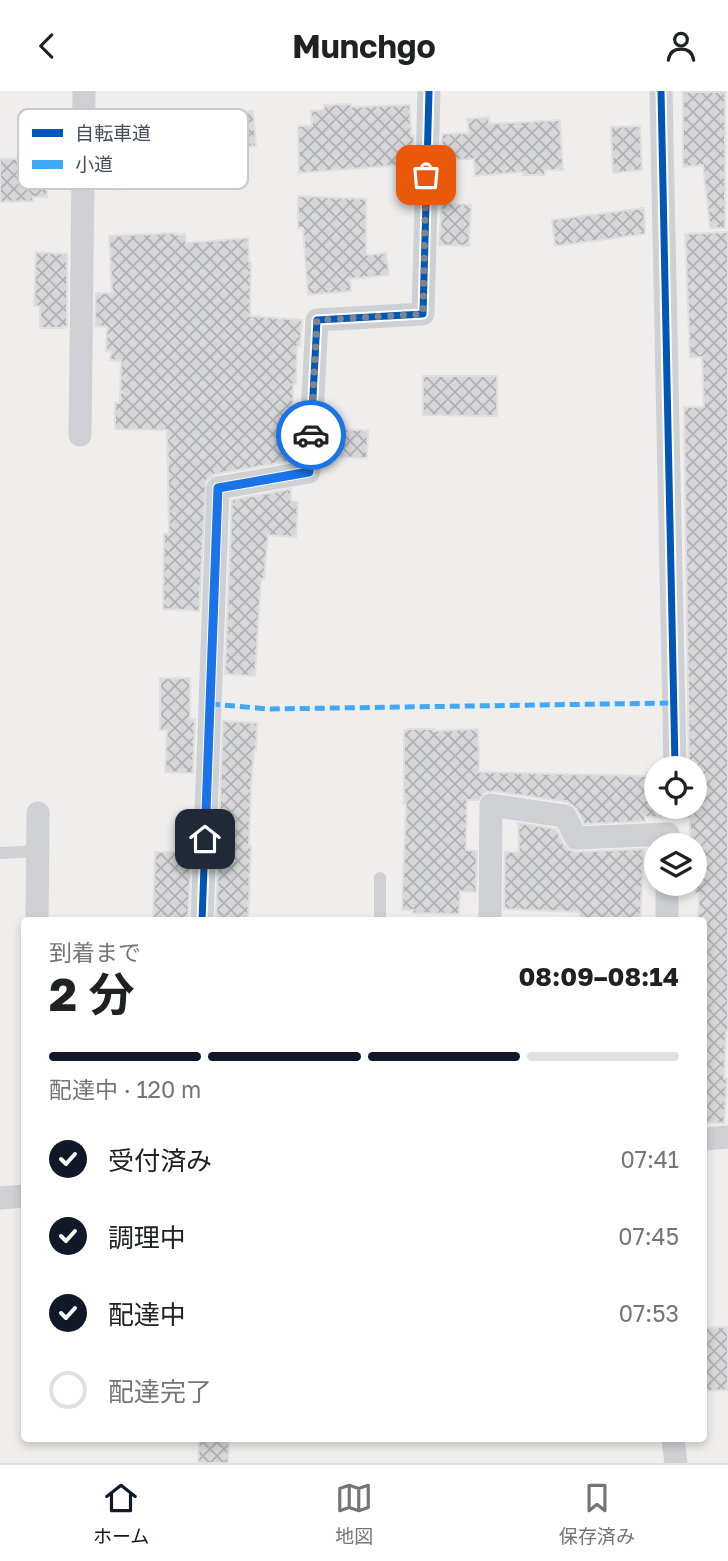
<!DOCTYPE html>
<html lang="ja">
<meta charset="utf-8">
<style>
body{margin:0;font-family:"Golos Text","Noto Sans JP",sans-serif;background:#f2f2f2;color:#202124;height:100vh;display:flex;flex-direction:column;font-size:26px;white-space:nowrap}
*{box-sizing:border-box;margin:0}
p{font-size:23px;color:#757577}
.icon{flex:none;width:38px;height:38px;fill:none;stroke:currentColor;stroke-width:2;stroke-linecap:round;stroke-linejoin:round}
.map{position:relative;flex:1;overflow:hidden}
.side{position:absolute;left:21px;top:826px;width:686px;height:525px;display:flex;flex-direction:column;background:#fff;border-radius:7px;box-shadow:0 4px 10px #0003}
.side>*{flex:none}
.controls{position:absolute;left:644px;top:665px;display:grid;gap:14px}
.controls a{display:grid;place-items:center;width:63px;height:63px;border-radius:50%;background:#fff;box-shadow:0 4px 10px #0003;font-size:35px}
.pin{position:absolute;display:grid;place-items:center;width:60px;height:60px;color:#fff;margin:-30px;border-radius:14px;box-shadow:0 4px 10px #0006}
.courier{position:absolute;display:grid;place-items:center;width:70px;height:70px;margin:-35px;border:5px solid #1a73e8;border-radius:50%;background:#fff;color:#222;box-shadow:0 2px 9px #0007}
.summary em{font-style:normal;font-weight:700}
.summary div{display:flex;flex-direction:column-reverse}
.summary{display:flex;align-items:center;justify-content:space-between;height:119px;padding:0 28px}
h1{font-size:46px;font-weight:700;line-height:52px}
.bar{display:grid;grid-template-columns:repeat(4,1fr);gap:10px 7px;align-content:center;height:84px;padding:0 28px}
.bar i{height:9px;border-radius:5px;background:#e0e0e0}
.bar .on{background:#111827}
.bar p{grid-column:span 4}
ol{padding:0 28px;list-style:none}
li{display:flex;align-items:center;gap:21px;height:77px}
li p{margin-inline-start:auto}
li .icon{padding:7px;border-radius:50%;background:#111827;color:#fff;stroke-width:4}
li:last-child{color:#757577}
li i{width:38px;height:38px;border:4px solid #e0e0e0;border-radius:50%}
header{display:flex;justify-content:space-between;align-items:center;height:91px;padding:0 28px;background:#fff;font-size:32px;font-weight:700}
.tab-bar{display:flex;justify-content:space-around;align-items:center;height:98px;border-top:2px solid #e0e0e0;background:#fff;font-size:19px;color:#757577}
.tab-bar a{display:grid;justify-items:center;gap:4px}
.tab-bar .on{color:#111827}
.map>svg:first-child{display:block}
.building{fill:url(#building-cross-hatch);stroke:#e0dfe0;stroke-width:2}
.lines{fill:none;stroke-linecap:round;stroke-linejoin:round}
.lane{stroke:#ced0d4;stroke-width:12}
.street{stroke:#ced0d4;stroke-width:23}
.quiet{stroke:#3fa9f5;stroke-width:5;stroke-dasharray:10 5;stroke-linecap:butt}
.cycleway-casing{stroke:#fff;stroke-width:11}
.cycleway{stroke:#0057b8;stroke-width:7}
.done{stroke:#7f858f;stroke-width:7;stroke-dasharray:0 12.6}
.route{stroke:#1a73e8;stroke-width:9}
.key{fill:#fff;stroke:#c7cace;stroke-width:2}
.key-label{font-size:19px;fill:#434d5c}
</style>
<header><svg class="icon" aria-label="back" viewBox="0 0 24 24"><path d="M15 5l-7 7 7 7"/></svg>Munchgo<svg class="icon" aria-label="person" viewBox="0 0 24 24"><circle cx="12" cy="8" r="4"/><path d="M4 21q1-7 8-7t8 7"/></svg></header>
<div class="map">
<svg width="728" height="1372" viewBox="0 0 728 1372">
<defs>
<pattern id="building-cross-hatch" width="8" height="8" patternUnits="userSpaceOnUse" patternTransform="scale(1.75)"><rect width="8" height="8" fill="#d7d7d9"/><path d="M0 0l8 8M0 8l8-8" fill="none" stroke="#b0b1b3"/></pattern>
</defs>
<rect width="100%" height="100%" fill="#efeeed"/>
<!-- building -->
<g class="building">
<polygon points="683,1 725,1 725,137 710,137 703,74 683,76"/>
<polygon points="351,13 351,16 410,14 411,45 414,45 413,73 299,82 298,35 312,35 311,20 324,19 324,14"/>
<polygon points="253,20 256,55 226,57 223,22"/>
<polygon points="489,26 489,33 560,29 563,79 545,79 545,84 523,84 523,81 475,85 474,68 441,69 442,43 469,42 467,28"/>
<polygon points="640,35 642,79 613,82 611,36"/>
<polygon points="197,46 200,92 115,99 111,53"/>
<polygon points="0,68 47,68 47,106 33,106 33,110 0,111"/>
<polygon points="298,105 366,108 366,164 386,162 389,184 350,188 351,200 308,204 303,137 298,137"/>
<polygon points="442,112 471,114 469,155 439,154"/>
<polygon points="644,117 645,143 555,155 552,129"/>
<polygon points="728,141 728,940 726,940 724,987 727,988 724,1032 704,1031 704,830 698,830 699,802 695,802 695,754 693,750 690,750 690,727 645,726 645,730 584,733 577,718 568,711 493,700 486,701 478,709 467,709 466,759 477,760 476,801 460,800 459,823 413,822 413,819 402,819 406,713 404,713 404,640 408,638 435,638 435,640 478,638 479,681 646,685 647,682 656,682 656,716 695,716 695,677 689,677 684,316 704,316 702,266 690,266 685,143"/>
<polygon points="176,142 176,144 185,143 186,152 248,147 249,171 251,171 250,225 302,229 300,255 297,255 296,293 293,293 293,337 297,337 296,365 291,365 291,370 215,383 206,390 199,520 163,518 164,443 169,443 167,339 115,338 115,312 120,312 121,270 110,269 111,261 106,260 107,236 95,235 96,202 112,202 109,145"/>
<polygon points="36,161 67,163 67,235 65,237 40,237 40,215 34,215"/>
<polygon points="423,285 497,285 497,325 423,324"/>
<polygon points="325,338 368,339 367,367 324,366"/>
<polygon points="291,398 291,410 298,411 296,446 268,444 264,488 261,488 255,585 225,583 232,409"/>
<polygon points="160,587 190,587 190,628 195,628 193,682 165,681 167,639 160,639"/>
<polygon points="223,630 257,632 256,659 254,659 251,694 249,755 251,755 248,830 216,830"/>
<polygon points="518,732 556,738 564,754 570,759 576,761 644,758 640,830 580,830 580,821 504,818 505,761 519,761"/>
<polygon points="155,761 191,761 188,830 153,830"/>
<polygon points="728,1236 728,1299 704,1300 704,1237"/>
<polygon points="199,1348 229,1348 228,1372 198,1372"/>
</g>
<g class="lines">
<!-- lane -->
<g class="lane">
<polyline points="0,762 38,760"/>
<polyline points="380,787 380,830"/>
</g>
<!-- street -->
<g class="street">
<polyline points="661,0 675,675"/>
<polyline points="80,344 84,0"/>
<polyline points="37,830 38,722"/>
<polyline points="202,830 218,397 309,381 317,229 423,223 429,0"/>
<polyline points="490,830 491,714 565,725 576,747 668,743 668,754"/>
<polyline points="667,830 667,793"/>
<polyline points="704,1048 728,1046"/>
<polyline points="0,1107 24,1105"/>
<polyline points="673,1348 676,1372"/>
</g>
<!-- quiet -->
<polyline class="quiet" points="210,613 269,618 673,612"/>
<defs>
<g id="cycleway">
<polyline points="661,0 675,675"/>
<polyline points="202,830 218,397 309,381 317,229 423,223 429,0"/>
</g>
</defs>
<!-- cycleway casing -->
<use href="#cycleway" class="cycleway-casing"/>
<!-- cycleway -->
<use href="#cycleway" class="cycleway"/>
</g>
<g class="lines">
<!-- done -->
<polyline class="done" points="311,344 317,229 423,223 426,84"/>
<!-- route -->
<polyline class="route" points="205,748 218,397 309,381 311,344"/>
</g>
<!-- legend -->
<rect x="18" y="18" width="230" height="80" rx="10" class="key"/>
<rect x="32" y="38" width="31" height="8" fill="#0057b8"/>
<rect x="32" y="69" width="31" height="9" fill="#3fa9f5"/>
<g class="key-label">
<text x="75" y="49">自転車道</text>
<text x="75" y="80">小道</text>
</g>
</svg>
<div class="controls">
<a><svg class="icon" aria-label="locate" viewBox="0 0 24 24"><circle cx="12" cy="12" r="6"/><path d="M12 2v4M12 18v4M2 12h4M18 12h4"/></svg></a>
<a><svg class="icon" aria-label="layers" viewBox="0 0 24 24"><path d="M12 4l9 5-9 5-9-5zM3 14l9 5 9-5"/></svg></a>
</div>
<div class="pin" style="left:426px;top:84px;background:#ea580c"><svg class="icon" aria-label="bag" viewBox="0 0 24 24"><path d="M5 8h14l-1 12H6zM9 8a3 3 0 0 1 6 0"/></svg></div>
<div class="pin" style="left:205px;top:748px;background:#1f2937"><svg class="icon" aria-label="home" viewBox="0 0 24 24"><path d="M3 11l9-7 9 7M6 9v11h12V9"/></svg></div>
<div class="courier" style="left:311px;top:344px"><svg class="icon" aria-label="car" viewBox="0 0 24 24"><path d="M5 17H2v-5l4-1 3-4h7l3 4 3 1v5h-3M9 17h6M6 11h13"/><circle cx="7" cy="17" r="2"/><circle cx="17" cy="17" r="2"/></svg></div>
<section class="side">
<div class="summary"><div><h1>2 分</h1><p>到着まで</p></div><em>08:09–08:14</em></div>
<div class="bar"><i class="on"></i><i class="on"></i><i class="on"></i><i></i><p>配達中 · 120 m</p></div>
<ol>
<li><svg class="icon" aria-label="check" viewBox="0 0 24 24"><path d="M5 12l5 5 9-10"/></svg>受付済み<p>07:41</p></li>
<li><svg class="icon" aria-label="check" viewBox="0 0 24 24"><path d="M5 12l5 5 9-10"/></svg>調理中<p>07:45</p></li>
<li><svg class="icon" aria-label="check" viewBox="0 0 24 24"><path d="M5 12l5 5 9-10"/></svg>配達中<p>07:53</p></li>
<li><i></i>配達完了</li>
</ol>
</section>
</div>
<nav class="tab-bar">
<a class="on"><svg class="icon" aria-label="home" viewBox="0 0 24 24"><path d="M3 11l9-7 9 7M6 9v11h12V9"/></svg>ホーム</a>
<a><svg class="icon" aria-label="map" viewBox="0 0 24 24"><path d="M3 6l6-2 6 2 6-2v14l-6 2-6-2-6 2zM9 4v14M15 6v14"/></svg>地図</a>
<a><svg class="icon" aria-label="saved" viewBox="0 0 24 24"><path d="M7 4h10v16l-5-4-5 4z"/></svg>保存済み</a>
</nav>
